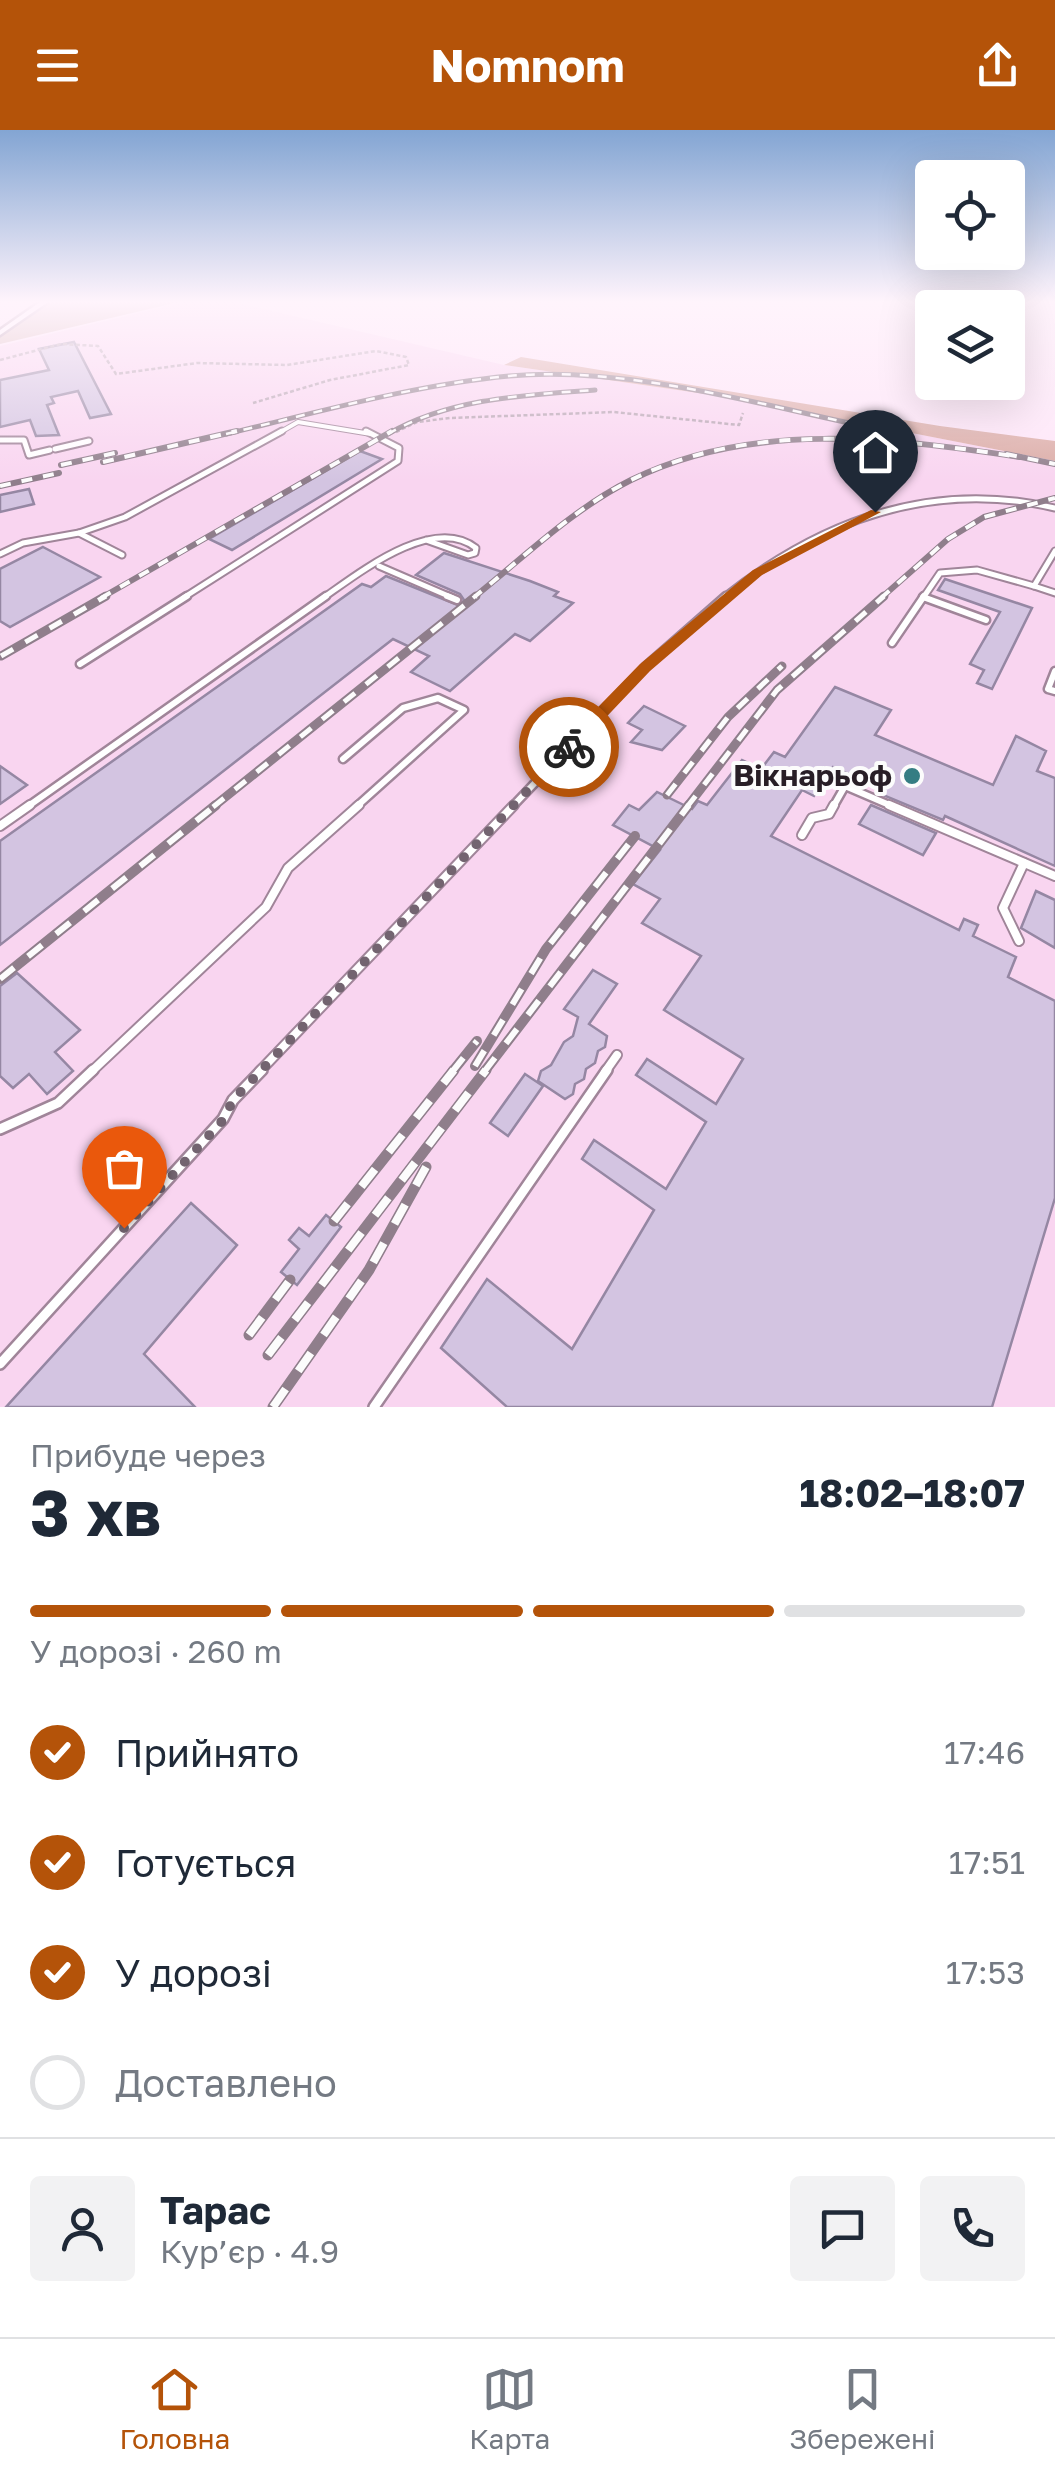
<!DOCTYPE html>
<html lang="uk">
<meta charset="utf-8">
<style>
body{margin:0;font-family:"Golos Text",sans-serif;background:#f2f2f3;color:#1f2937;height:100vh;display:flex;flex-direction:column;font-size:38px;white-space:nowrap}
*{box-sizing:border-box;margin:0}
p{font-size:32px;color:#747a83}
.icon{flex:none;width:55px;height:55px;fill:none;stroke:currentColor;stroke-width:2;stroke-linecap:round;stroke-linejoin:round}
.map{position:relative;height:1277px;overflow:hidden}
.details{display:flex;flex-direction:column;background:#fff;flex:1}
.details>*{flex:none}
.fabs{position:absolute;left:915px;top:30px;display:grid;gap:20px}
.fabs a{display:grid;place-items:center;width:110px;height:110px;border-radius:10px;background:#fff;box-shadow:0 10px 40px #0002;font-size:50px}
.pin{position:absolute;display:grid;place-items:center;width:85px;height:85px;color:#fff;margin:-102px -42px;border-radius:50% 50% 50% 0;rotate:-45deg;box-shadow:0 0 10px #0007}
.pin .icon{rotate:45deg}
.courier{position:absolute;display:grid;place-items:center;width:100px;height:100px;margin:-50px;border:8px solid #b45309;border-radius:50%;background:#fff;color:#222;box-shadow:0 2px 12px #0007}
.overview em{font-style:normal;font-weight:700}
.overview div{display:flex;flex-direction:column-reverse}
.overview{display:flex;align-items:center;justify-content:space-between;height:170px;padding:0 30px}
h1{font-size:65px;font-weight:700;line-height:75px}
.bar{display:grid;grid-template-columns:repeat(4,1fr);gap:15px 10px;align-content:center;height:120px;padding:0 30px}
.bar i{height:12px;border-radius:8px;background:#e0e1e3}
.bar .on{background:#b45309}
.bar p{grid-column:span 4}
.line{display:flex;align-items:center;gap:25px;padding:0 30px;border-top:2px solid #e0e1e3}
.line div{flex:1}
.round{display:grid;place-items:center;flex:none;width:105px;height:105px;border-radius:10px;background:#f2f2f3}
ol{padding:0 30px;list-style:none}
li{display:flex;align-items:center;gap:30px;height:110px}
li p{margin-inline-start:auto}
li .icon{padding:10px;border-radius:50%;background:#b45309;color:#fff;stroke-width:4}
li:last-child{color:#747a83}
li i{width:55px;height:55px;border:5px solid #e0e1e3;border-radius:50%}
header{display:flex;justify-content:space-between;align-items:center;height:130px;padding:0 30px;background:#b45309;color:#fff;font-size:45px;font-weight:700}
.tab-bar{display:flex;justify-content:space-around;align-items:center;height:140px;border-top:2px solid #e0e1e3;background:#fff;font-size:28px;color:#747a83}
.tab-bar a{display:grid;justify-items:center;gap:5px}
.tab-bar .on{color:#b45309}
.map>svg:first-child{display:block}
.built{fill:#f9d5f0}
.green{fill:#d5b6b2}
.forest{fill:#dbaca6}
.building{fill:#d3c4e1;stroke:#9587a3;stroke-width:2.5}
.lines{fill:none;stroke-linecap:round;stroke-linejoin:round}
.lane-far4-casing{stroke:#a08599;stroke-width:6}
.lane-far3-casing{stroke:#a08599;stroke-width:9}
.lane-far2-casing{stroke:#a08599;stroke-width:11}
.lane-far1-casing{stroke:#a08599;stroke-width:12}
.lane-casing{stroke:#a08599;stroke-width:14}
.street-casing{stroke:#a08599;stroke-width:5}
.path{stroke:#b4a1af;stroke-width:2.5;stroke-dasharray:4 2.5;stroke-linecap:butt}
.lane-far4{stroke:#fff;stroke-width:4}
.lane-far3{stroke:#fff;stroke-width:5}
.lane-far2{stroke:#fff;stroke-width:6}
.lane-far1{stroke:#fff;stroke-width:8}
.lane{stroke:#fff;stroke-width:9}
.street{fill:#fff;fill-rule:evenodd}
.rail-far4-casing{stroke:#8f7e8b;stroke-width:5}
.rail-far3-casing{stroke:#8f7e8b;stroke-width:6}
.rail-far2-casing{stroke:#8f7e8b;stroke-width:9}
.rail-far1-casing{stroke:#8f7e8b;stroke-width:10}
.rail-casing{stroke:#8f7e8b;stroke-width:11}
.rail-far4{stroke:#fcfcfc;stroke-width:2.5;stroke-dasharray:9;stroke-linecap:butt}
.rail-far3{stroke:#fcfcfc;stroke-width:4;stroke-dasharray:11;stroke-linecap:butt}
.rail-far2{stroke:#fcfcfc;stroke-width:5;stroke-dasharray:14;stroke-linecap:butt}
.rail-far1{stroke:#fcfcfc;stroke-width:6;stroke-dasharray:18;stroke-linecap:butt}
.rail{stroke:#fcfcfc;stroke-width:8;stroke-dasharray:22;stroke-linecap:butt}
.route{fill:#b45309}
.done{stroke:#736470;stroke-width:10;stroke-dasharray:0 18}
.poi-dot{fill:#357d83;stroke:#fcfcfc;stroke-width:4}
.labels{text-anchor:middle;stroke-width:8;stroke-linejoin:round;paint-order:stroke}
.poi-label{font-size:30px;font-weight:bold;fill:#281e26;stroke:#fcfcfc;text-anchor:end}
</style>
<header><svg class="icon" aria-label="menu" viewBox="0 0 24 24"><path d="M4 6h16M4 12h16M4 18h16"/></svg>Nomnom<svg class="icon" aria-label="share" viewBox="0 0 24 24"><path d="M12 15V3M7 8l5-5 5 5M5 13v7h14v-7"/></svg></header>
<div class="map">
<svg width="1055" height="1277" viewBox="0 0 1055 1277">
<rect width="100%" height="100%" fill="#fee6f8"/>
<!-- built -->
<polygon class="built" points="185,172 234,172 504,235 733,268 1055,331 1055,1277 0,1277 0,216"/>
<!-- green -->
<polygon class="green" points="52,172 179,172 0,214 0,207"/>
<!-- forest -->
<polygon class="forest" points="521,227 940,296 1055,311 1055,331 733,268 504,235"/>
<!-- building -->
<g class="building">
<polygon points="74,212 111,284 90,288 78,261 51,267 54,273 47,275 59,305 36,306 30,290 0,297 0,250 49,240 39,219"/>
<polygon points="360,321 382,329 232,420 209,409"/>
<polygon points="29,359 34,374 0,382 0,365"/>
<polygon points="43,417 100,447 10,497 0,491 0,439"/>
<polygon points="444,423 530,451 558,462 554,466 573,473 530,511 515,504 450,561 411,542 429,526 393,509 0,815 0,711 362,454 371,457 386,446 460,476 464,470 460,464 416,445"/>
<polygon points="945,449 1032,478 992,559 977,553 984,540 970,534 1000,482 938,460"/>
<polygon points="835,557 891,580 875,605 993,655 1016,606 1046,621 1037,641 1055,648 1055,736 945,686 943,690 878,663 881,658 833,637 814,666 802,660 771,706 959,800 964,789 978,795 973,806 1016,827 1008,847 1055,871 1055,1068 992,1277 507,1277 441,1218 487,1149 572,1219 654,1080 582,1029 594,1010 666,1059 706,992 636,945 647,929 716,974 743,929 664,880 701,826 642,793 660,769 633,754 660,720 613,695 629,675 639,680 657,662 692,679 698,671 707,675 742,630 761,639 774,622 785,627"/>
<polygon points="644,576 685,596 662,620 631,612 642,600 628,593"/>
<polygon points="0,636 27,655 0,674"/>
<polygon points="871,675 936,703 923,725 859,694"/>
<polygon points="1036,761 1055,770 1055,818 1021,798"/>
<polygon points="593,840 617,854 589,894 607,906 605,917 598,921 595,933 586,939 584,949 575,954 573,964 565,969 538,951 541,941 551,935 564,912 573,906 578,887 564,879"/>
<polygon points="17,843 80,900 55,922 73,941 47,964 29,944 13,958 0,946 0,856"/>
<polygon points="525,944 543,956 508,1006 490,993"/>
<polygon points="191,1073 237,1115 144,1224 195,1277 6,1277"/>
<polygon points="326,1085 341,1097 297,1155 281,1142 299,1119 289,1110 299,1098 309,1106"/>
</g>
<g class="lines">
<defs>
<polyline id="lane-far4" points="277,304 298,292 371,304"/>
<g id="lane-far3">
<polyline points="0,310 24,310 29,325 50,320"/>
<polyline points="55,319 89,311"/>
<polyline points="79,403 125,387 282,301"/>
<polyline points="1055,421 1034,456 1055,463"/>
<polyline points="0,424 23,413 79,403 122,425"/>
<polyline points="379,436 453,468"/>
<polyline points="183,468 398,331 399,318 366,301"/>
<path d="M 323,468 C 359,443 433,384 476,418 L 475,423 L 468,425 L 426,410"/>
<path d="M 723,468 C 820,391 932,349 1055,378"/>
<polyline points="923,468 940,443 977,440 1034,456"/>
</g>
<g id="lane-far2">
<polyline points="447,466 457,470"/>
<polyline points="923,467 986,490"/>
<polyline points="892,513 924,466"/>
<polyline points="80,534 187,466"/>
<polyline points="1055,541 1048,559 1055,561"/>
<polyline points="343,629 403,578 438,568 464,580 356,677"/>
<polyline points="27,677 326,466"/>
<polyline points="512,677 645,537 726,466"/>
<polyline points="833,677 845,656 894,677"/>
</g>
<g id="lane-far1">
<polyline points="889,675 1055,746"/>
<polyline points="0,696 30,675"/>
<polyline points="802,705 812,688 829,684 834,675"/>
<polyline points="1019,811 1003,778 1024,733"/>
<polyline points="91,942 266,777 288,738 359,675"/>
<polyline points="259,942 514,675"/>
<polyline points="605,942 617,925"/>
</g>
<g id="lane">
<polyline points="0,999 58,973 93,940"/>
<polyline points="0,1234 223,989 233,970 262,940"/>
<polyline points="374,1277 607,940"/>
</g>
<polygon id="street" points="40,172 48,172 0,205 0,200"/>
</defs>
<!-- lane-far4 casing -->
<use href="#lane-far4" class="lane-far4-casing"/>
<!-- lane-far3 casing -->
<use href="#lane-far3" class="lane-far3-casing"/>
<!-- lane-far2 casing -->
<use href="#lane-far2" class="lane-far2-casing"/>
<!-- lane-far1 casing -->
<use href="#lane-far1" class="lane-far1-casing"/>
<!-- lane casing -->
<use href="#lane" class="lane-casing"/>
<!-- street casing -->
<use href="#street" class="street-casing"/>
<!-- path -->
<g class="path">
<polyline points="0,230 61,214 98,216 116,244 197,233 287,235 376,221 406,227 409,235 330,250 253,273"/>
<polyline points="396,302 417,292 450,288 614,282 739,295 743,283"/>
</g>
<!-- lane-far4 -->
<use href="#lane-far4" class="lane-far4"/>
<!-- lane-far3 -->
<use href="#lane-far3" class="lane-far3"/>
<!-- lane-far2 -->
<use href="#lane-far2" class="lane-far2"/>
<!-- lane-far1 -->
<use href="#lane-far1" class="lane-far1"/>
<!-- lane -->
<use href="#lane" class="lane"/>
<!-- street -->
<use href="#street" class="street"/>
<defs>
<g id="rail-far4">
<path d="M 226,304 C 319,282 413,255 509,246 C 627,235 763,276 878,299"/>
<path d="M 388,304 C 450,268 525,265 595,260"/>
</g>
<g id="rail-far3">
<polyline points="1006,324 1055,334"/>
<polyline points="103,332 237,301"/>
<polyline points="61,335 115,323"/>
<polyline points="0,356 59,343"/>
<polyline points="101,468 392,301"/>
<path d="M 473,468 C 523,428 573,379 631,350 C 752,290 892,308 1020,327"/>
<polyline points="881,468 948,409 984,387 1055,368"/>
</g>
<g id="rail-far2">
<polyline points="1,526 106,466"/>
<polyline points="667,665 728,587 782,536"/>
<polyline points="213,677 476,466"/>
<polyline points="687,677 777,560 884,466"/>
</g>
<g id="rail-far1">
<polyline points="0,849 216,675"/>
<polyline points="475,936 546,819 635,706"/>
<polyline points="452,942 477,911"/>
<polyline points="484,942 689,675"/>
</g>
<g id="rail">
<polyline points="334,1091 454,940"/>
<polyline points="249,1205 290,1150"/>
<polyline points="268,1225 486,940"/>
<polyline points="273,1277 369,1140 426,1037"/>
</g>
</defs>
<!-- rail-far4 casing -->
<use href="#rail-far4" class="rail-far4-casing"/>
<!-- rail-far3 casing -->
<use href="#rail-far3" class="rail-far3-casing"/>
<!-- rail-far2 casing -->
<use href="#rail-far2" class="rail-far2-casing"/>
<!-- rail-far1 casing -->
<use href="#rail-far1" class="rail-far1-casing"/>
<!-- rail casing -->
<use href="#rail" class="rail-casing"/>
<!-- rail-far4 -->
<use href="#rail-far4" class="rail-far4"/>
<!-- rail-far3 -->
<use href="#rail-far3" class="rail-far3"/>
<!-- rail-far2 -->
<use href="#rail-far2" class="rail-far2"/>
<!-- rail-far1 -->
<use href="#rail-far1" class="rail-far1"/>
<!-- rail -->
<use href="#rail" class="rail"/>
</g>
<!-- sky -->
<linearGradient id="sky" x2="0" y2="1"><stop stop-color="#83a5d3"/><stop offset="0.49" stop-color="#fff4fc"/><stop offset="1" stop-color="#fff4fc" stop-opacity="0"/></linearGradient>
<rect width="1055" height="351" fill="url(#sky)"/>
<!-- route -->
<polygon class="route" points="871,380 881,382 762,445 650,541 574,621 563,621 563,613 640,534 753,440"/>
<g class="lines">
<!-- done -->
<polyline class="done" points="124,1098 224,989 233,970 569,617"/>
</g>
<!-- markers -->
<circle class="poi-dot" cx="912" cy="646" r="10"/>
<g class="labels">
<!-- poi labels -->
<g class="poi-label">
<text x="892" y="656">Вікнарьоф</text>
</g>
</g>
</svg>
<div class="fabs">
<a><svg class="icon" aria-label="locate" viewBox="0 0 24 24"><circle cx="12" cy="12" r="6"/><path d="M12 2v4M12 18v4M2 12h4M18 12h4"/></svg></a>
<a><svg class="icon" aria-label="layers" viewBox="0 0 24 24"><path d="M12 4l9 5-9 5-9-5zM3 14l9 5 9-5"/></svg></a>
</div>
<div class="pin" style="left:124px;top:1098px;background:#ea580c"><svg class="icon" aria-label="bag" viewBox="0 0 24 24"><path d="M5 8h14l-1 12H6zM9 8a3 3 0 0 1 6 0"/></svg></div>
<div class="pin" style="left:875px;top:382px;background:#1f2937"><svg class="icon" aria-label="home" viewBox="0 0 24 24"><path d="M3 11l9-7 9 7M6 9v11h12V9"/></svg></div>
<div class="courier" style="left:569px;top:617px"><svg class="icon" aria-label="bike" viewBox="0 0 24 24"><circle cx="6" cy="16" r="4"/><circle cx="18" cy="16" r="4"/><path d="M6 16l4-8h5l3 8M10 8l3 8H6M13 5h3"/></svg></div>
</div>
<section class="details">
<div class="overview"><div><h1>3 хв</h1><p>Прибуде через</p></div><em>18:02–18:07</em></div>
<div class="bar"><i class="on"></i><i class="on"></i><i class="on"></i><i></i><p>У дорозі · 260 m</p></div>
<ol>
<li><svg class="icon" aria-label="check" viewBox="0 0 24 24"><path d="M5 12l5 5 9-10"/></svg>Прийнято<p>17:46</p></li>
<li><svg class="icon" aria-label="check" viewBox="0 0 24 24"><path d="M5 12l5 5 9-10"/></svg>Готується<p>17:51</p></li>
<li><svg class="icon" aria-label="check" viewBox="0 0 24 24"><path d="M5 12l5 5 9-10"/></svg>У дорозі<p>17:53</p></li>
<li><i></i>Доставлено</li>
</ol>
<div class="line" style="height:180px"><a class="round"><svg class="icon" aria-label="person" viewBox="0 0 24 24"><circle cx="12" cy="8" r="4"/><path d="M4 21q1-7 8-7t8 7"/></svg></a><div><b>Тарас</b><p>Кур’єр · 4.9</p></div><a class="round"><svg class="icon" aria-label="chat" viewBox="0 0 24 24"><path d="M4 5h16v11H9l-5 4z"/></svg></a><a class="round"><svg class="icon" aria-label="phone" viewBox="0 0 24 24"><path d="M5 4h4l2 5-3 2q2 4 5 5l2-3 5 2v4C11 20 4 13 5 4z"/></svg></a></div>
</section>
<nav class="tab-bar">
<a class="on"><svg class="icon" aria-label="home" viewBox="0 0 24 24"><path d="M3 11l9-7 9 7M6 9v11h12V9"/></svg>Головна</a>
<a><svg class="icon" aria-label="map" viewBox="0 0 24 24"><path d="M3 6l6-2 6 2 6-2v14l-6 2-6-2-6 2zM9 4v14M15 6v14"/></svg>Карта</a>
<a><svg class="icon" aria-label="saved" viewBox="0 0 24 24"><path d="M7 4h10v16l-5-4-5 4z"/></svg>Збережені</a>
</nav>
